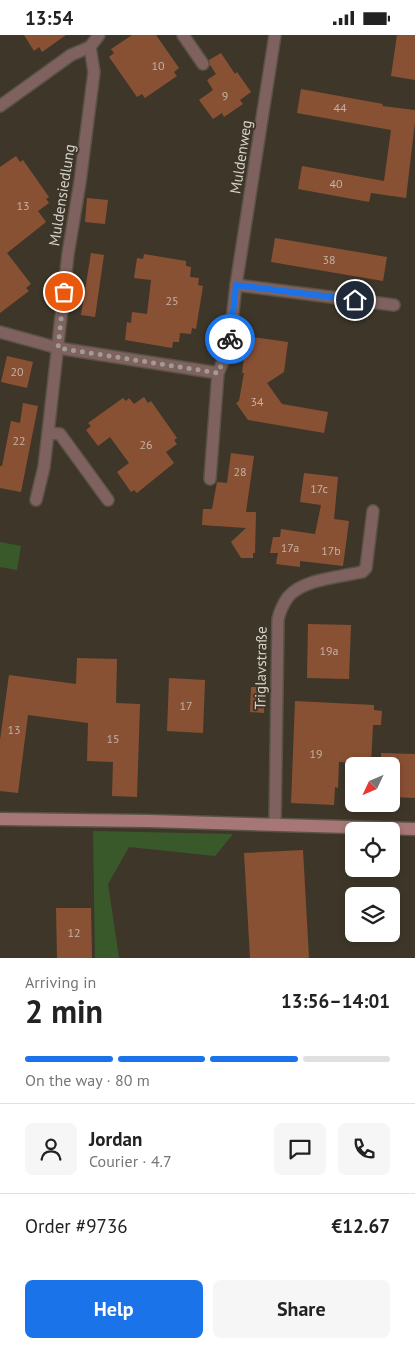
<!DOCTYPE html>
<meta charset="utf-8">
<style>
body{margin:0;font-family:"PT Sans",sans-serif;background:#f6f6f6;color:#222;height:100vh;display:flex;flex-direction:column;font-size:19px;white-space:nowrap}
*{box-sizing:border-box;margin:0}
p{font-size:16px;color:#767676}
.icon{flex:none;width:28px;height:28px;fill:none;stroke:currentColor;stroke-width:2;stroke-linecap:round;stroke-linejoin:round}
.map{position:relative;height:923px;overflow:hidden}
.side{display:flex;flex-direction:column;background:#fff;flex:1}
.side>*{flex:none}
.needle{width:32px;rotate:226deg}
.buttons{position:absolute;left:345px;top:722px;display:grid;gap:10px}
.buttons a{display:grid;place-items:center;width:55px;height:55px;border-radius:8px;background:#fff;box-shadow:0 2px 8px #0003;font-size:25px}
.pin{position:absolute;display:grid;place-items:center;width:42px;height:42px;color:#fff;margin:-21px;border:2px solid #fff;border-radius:50%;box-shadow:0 1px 5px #0007}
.courier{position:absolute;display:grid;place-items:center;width:50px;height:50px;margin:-25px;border:4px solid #1a73e8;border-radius:50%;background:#fff;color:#222;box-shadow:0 1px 6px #0007}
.overview em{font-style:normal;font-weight:700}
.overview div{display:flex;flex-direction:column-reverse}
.overview{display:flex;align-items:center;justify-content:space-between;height:85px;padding:0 25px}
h1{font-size:32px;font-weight:700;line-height:38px}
.bar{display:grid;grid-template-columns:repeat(4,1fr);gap:8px 5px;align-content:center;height:60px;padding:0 25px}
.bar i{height:6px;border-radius:4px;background:#e0e0e0}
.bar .on{background:#1a73e8}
.bar p{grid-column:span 4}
.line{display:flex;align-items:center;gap:12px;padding:0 25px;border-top:1px solid #e0e0e0}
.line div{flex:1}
.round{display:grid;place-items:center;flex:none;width:52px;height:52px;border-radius:8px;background:#f6f6f6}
.cta{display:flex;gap:10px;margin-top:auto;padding:10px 25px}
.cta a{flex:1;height:58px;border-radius:8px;background:#1a73e8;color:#fff;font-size:20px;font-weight:700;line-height:58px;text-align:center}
.cta a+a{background:#f6f6f6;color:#222}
.status{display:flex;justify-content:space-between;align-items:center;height:35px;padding:0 25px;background:#fff;direction:ltr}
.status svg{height:14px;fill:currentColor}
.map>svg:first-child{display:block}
.green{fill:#3a592b}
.building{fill:#895134}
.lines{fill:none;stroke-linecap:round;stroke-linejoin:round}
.street-casing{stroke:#595346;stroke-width:14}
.secondary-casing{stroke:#595346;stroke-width:15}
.street{stroke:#7f6160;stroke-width:11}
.secondary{stroke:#a67776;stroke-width:12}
.done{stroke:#a19c92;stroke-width:5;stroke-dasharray:0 9}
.route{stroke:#1a73e8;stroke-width:6}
.labels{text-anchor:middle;stroke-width:4;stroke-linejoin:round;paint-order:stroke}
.number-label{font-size:12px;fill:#c3b2a4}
.street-label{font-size:15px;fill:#d6d2ca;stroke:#3e3729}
</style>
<div class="status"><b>13:54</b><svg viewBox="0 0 49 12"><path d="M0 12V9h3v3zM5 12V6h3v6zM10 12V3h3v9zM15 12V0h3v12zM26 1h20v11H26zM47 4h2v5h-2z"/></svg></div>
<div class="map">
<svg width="415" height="923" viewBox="0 0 415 923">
<rect width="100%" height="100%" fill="#3e3729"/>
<!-- green -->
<g class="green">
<polygon points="0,507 21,511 17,535 0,532"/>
<polygon points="93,796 233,799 215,821 129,812 108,849 119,923 95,923"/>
</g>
<!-- building -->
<g class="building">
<polygon points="24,0 66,0 42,17 39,12 34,16"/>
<polygon points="132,0 156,0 179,33 174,37 177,41 145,63 142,59 137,62 109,22 114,18 111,14"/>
<polygon points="397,0 415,0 415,45 391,41"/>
<polygon points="221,18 235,39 237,37 251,57 240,65 243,69 224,82 222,78 213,84 199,65 213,55 207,45 216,39 210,30 209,25"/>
<polygon points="301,54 383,69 382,71 415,75 415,87 406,163 371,158 369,167 298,154 302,131 384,146 391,95 297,78"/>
<polygon points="16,121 20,127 23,125 30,135 49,162 46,164 49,168 38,176 46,187 7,218 31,249 26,253 29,256 0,278 0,132"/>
<polygon points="87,163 108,165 105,189 85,187"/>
<polygon points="275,203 387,222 383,246 271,227"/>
<polygon points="91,218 104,220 95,282 81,280"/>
<polygon points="144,219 186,226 186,231 191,232 190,242 199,243 198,250 203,251 196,294 192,293 191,299 180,298 179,307 173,307 172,313 125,305 127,287 131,288 132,277 147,279 151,245 134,243 137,223 143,224"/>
<polygon points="252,302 288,307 284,337 267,348 282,369 328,377 324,398 248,385 236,368 239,366 244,338 242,338 245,315 250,316"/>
<polygon points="7,321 33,327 27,353 1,347"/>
<polygon points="144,362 148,368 151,366 177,403 174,405 177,409 166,417 174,428 137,458 134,455 131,457 117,437 129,428 110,402 98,411 86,395 91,391 88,388 123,363 126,366 129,363 134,369"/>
<polygon points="23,368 38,371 21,457 0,453 0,431 2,431 11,386 20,388"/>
<polygon points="231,418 254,421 246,477 256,477 255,518 253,518 253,523 241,523 231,507 246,493 202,490 203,474 212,474 217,447 227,448"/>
<polygon points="304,438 338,442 334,484 349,486 343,531 300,526 300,532 276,529 278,518 270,518 273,502 280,502 281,494 315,499 321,470 300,467"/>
<polygon points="308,589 351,590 349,644 307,643"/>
<polygon points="77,623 117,624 116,668 140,669 137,762 112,761 113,727 87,726 88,688 28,680 18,758 0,756 0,705 9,640 76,649"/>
<polygon points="169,643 205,645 203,698 167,696"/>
<polygon points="251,652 265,652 264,678 250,677"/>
<polygon points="295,666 374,670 374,675 382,676 381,690 373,690 371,729 339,727 338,753 335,752 334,770 291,768"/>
<polygon points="381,718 415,719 415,763 391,762 391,731 381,731"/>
<polygon points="303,815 309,923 250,923 244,818"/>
<polygon points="56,873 91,873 92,923 57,923"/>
</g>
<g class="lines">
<defs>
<g id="street">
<polyline points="99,0 90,12 94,37 80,147 68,219 48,398 60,399 108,465"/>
<polyline points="183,0 203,29"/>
<polyline points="0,71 71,20 90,12"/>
<polyline points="236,250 394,270"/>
<polyline points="0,297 58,313 218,338"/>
<polyline points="210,444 218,338 229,312 236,250 275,0"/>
<polyline points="36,465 44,432 48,398"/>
<path d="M 275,790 L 278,584 C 280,576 283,569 288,562 C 303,544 340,542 362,537 L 366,533 L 373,476"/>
</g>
<polyline id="secondary" points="0,784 150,786 415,794"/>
</defs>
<!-- street casing -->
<use href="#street" class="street-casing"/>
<!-- secondary casing -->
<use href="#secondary" class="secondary-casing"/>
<!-- street -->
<use href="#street" class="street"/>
<!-- secondary -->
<use href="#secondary" class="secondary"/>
</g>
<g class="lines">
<!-- done -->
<polyline class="done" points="64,257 58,313 218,338 229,312 230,304"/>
<!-- route -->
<polyline class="route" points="230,304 236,250 355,265"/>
</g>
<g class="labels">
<!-- number labels -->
<g class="number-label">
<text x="158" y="35">10</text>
<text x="225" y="65">9</text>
<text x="340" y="77">44</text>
<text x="336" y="153">40</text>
<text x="23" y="175">13</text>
<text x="329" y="229">38</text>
<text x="172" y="270">25</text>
<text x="17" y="341">20</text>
<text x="257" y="371">34</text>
<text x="19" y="410">22</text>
<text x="146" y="414">26</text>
<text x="240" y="441">28</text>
<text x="319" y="458">17c</text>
<text x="290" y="517">17a</text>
<text x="331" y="520">17b</text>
<text x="329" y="620">19a</text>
<text x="186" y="675">17</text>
<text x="14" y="699">13</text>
<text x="113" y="708">15</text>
<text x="316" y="723">19</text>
<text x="74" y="902">12</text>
</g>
<!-- street labels -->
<g class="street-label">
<text transform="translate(241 122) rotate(-81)" y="5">Muldenweg</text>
<text transform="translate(62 160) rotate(-81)" y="5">Muldensiedlung</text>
<text transform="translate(261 633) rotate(-89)" y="5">Triglavstraße</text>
</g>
</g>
</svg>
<div class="buttons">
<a><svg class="needle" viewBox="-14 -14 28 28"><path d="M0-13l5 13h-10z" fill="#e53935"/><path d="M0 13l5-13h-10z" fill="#767676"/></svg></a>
<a><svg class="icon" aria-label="locate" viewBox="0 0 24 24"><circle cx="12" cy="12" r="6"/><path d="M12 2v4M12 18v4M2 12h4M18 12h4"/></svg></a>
<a><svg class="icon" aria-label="layers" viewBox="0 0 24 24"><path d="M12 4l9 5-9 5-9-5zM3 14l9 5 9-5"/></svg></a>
</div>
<div class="pin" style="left:64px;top:257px;background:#ea580c"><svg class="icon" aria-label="bag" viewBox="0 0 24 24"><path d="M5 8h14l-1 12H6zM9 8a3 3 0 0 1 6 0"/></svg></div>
<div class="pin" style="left:355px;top:265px;background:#1f2937"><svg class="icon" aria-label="home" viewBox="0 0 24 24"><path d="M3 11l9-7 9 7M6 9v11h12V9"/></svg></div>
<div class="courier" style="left:230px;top:304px"><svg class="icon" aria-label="bike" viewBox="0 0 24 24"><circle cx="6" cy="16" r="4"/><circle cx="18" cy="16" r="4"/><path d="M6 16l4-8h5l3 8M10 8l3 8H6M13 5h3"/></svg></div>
</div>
<section class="side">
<div class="overview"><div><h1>2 min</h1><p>Arriving in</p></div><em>13:56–14:01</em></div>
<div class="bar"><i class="on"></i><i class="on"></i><i class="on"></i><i></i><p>On the way · 80 m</p></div>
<div class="line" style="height:90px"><a class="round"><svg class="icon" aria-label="person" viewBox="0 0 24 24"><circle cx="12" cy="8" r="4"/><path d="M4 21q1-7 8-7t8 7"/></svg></a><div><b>Jordan</b><p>Courier · 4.7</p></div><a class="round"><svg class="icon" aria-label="chat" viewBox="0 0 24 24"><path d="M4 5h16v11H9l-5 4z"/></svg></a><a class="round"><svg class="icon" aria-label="phone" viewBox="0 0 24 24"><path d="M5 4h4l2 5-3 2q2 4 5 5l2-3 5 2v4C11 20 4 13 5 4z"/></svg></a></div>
<div class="line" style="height:65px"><div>Order #9736</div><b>€12.67</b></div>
<div class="cta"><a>Help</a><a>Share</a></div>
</section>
